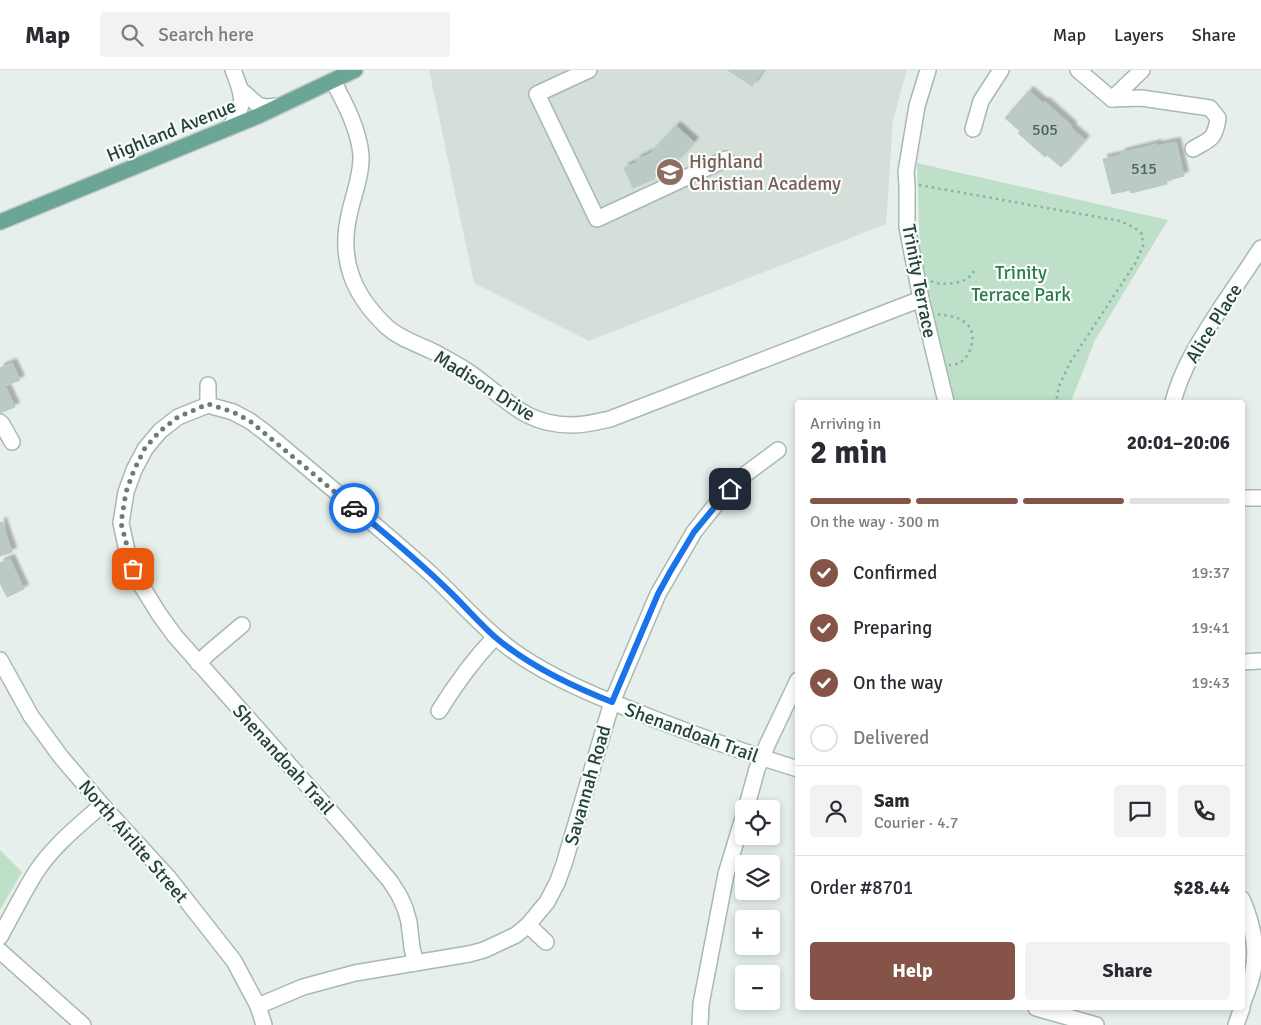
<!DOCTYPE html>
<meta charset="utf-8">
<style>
body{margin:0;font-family:Signika,sans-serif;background:#f2f2f3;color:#2b2b33;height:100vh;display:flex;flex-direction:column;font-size:19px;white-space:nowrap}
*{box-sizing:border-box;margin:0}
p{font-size:16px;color:#7c7c81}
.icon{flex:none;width:28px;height:28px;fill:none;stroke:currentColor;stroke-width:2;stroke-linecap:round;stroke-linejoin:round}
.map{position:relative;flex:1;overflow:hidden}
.details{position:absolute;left:795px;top:330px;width:450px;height:610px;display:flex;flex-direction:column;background:#fff;border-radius:5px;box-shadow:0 2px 8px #0003}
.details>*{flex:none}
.fabs{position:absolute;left:735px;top:730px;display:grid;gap:10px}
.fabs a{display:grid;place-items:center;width:45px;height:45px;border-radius:5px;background:#fff;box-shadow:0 2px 8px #0003;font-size:25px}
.pin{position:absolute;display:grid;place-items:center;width:42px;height:42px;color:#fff;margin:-21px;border-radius:10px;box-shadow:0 2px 8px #0006}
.courier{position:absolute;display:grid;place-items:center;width:50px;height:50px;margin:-25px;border:4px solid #1a73e8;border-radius:50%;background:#fff;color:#222;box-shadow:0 1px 6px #0007}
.headline em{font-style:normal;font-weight:800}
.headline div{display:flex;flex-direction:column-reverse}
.headline{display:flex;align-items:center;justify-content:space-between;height:85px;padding:0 15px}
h1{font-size:32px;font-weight:800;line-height:38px}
.bar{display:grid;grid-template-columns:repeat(4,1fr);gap:8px 5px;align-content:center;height:60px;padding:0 15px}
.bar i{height:6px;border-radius:4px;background:#e1e1e2}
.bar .on{background:#855347}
.bar p{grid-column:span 4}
.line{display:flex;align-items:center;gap:12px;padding:0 15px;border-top:1px solid #e1e1e2}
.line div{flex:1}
.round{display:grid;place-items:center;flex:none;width:52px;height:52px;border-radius:5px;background:#f2f2f3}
ol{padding:0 15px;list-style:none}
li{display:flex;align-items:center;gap:15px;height:55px}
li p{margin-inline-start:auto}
li .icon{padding:5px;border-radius:50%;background:#855347;color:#fff;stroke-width:4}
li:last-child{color:#7c7c81}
li i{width:28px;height:28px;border:2px solid #e1e1e2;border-radius:50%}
.cta{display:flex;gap:10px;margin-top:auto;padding:10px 15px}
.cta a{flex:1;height:58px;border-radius:5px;background:#855347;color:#fff;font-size:20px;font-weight:800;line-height:58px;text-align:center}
.cta a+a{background:#f2f2f3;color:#2b2b33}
header{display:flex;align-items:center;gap:30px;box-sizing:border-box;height:70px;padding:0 25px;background:#fff;border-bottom:1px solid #e1e1e2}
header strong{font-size:24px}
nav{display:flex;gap:28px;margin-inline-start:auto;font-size:18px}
.search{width:350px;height:45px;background:#f2f2f3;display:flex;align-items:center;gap:12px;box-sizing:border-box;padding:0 18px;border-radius:5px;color:#7c7c81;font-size:19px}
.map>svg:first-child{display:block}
.built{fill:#d4dfda}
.green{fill:#bfe0c8}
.building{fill:#bbcac4;stroke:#b8c9c2;filter:url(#shadow)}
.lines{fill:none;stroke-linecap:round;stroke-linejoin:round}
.minor-casing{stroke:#a8b8b2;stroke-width:18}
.major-casing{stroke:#c2cac8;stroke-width:18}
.path{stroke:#86b3a5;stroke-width:2.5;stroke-dasharray:2.5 4;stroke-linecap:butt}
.minor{stroke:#fff;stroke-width:15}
.major{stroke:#6aa596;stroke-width:15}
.done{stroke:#687f78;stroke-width:5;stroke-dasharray:0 9}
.route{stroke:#1a73e8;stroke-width:6}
.labels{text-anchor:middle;stroke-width:4.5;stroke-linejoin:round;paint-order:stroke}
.number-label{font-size:16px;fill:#4a645c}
.street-label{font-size:19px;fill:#24423a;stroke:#f7fbf9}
.education-label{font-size:19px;fill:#785e54;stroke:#f7fbf9;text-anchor:start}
.park-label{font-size:19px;fill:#2d7a4b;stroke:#f7fbf9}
</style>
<header>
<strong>Map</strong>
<div class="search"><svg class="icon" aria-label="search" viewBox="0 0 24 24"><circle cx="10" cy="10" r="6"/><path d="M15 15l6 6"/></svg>Search here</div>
<nav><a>Map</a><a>Layers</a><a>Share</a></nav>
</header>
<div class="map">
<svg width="1261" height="955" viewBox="0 0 1261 955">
<defs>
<filter id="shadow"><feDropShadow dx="4.5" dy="-4.5" stdDeviation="1" flood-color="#0004"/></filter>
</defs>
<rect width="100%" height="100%" fill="#e6efeb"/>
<!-- built -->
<polygon class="built" points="429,0 907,0 893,50 886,154 589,271 474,213"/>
<!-- green -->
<g class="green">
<polygon points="917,93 1168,150 1095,270 1071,332 954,332 936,266 920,183"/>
<polygon points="0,780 22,802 0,840"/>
</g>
<!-- building -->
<g class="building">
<polygon points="728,0 763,0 752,16"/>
<polygon points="1029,21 1043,33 1045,32 1072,56 1071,58 1085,70 1061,97 1047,85 1045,87 1018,63 1020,61 1005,48"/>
<polygon points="676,56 694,72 667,101 653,107 654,109 633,118 624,98 637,92 636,90 651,83"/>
<polygon points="1176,72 1184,106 1166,111 1167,114 1131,123 1130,120 1112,124 1103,89 1121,85 1121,83 1157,74 1157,76"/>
<polygon points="12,293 20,310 5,316 15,337 0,343 0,298"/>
<polygon points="2,452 12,482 0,486 0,453"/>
<polygon points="10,489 24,519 7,527 0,513 0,493"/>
</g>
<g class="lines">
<defs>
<g id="minor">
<polyline points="589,0 537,24 597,149 726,89"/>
<polyline points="928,0 917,36 906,102 907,115 907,157 921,229 946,332"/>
<polyline points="1078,0 1112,29"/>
<path d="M 333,11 C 345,33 359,60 361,85 C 362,104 354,123 350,141 C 338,188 352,224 387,257 C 400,269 418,274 434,282 C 447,289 461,296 473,305 C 508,330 525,355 572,355 C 585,355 597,352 610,349 L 921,229"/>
<polyline points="241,20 258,35 265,37 279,36"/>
<path d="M 1112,29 L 1141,28 L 1210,38 L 1218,48 C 1215,70 1210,69 1193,79"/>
<polyline points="1112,29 1142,0"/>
<path d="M 229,58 C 247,35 243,25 233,0"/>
<polyline points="973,59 981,31 1001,0"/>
<polyline points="208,315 208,335"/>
<path d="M 1173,332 C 1182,297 1202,267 1222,236 C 1235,217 1248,198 1261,178"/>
<polyline points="0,352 2,354 12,372"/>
<polyline points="1242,428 1261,428"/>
<polyline points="0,590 31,646 61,687 102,735 168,807 234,891 258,936 264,955"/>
<polyline points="1242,592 1261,591"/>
<polyline points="198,593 210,582 242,555"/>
<path d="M 439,641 C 455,615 474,589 495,567"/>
<polyline points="746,739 757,699 768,673 798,610"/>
<path d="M 1242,829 C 1252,852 1258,877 1253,901 C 1251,913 1246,924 1242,935"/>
<polyline points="528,855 546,872"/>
<path d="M 0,867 C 12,845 23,823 36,802 C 54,775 78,756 102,735"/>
<polyline points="0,881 83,955"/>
<path d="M 416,893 L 412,878 L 409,852 L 405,838 L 399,825 L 390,811 L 346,759 L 175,566 L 159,544 L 141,515 L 133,499 L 127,481 L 121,453 L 126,422 L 134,400 L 145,379 L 160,361 L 178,347 L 208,335 L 233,342 L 250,351 L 266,363 C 321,409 376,455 430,503 C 460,531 487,564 522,587 C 554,608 590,624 627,638 C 683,661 740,681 798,699"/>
<polyline points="258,936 303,917 355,903 469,884 484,880 516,865 528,855 547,832 557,813 564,794 612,632 658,524 694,462 717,433 743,406 778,380"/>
<polyline points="1036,938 1096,955"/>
<polyline points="700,955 701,934 726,804 744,745"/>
<polyline points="1236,955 1242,938"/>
</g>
<polyline id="major" points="0,152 258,46 355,0"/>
</defs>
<!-- minor casing -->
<use href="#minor" class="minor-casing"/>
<!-- major casing -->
<use href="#major" class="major-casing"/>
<!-- path -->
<g class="path">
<polyline points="919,115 1120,151 1135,158 1142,164 1143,176 1136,192 1071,291 1059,316 1056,332"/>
<path d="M 931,211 C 939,216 960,214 968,208 C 971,206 972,204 974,201"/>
<path d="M 938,245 C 942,243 944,245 949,246 C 956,247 961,249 967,254 C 977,264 972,284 961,292 C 958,294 953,295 949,295"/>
</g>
<!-- minor -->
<use href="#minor" class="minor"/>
<!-- major -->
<use href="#major" class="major"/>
</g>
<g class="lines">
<!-- done -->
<polyline class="done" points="133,499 121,453 126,422 134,400 145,378 160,361 178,347 208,334 233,342 250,351 354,438"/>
<!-- route -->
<path class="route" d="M 354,438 C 386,464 417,490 446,518 C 463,534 478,552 495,567 C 529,596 571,616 612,632 L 658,524 L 670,502 L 694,462 L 718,433 L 730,419"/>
</g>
<!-- icons -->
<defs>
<symbol id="school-disc" viewBox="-11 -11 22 22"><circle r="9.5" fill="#8d6e63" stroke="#f7fbf9"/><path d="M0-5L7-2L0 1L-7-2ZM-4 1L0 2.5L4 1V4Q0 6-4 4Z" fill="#fff"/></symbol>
</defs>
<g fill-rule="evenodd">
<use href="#school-disc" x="654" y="86" width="32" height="32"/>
</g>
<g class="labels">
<!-- number labels -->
<g class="number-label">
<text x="1045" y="65">505</text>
<text x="1144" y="104">515</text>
</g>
<!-- street labels -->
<g class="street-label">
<text transform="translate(171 60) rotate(-22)" y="7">Highland Avenue</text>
<text transform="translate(920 211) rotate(79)" y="7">Trinity Terrace</text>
<text transform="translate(1213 253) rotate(-58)" y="7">Alice Place</text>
<text transform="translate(485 315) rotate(32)" y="7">Madison Drive</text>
<text transform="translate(692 662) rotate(20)" y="7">Shenandoah Trail</text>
<text transform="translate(284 689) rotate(48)" y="7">Shenandoah Trail</text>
<text transform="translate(587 715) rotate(-74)" y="7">Savannah Road</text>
<text transform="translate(134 771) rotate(49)" y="7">North Airlite Street</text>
</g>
<!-- education labels -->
<g class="education-label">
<text x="689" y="98">Highland<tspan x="689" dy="22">Christian Academy</tspan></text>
</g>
<!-- park labels -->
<g class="park-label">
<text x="1021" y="209">Trinity<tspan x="1021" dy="22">Terrace Park</tspan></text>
</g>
</g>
</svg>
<div class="fabs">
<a><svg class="icon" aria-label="locate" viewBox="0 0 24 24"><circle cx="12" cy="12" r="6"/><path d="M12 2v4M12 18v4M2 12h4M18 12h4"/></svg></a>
<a><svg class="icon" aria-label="layers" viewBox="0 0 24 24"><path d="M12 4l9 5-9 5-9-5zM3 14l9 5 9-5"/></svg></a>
<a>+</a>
<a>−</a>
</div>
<div class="pin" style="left:133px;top:499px;background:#ea580c"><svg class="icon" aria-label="bag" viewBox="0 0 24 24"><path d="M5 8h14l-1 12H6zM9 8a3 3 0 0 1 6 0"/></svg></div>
<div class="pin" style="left:730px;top:419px;background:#1f2937"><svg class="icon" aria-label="home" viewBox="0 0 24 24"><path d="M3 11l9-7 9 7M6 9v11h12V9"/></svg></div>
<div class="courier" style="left:354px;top:438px"><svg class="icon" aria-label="car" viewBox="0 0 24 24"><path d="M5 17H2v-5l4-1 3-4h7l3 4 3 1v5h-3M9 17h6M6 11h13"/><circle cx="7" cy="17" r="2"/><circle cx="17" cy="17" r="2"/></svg></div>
<section class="details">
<div class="headline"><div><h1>2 min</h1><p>Arriving in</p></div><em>20:01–20:06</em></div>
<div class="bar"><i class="on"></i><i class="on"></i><i class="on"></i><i></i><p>On the way · 300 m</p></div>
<ol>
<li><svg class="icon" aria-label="check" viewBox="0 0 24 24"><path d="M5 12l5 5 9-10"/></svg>Confirmed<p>19:37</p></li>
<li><svg class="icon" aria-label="check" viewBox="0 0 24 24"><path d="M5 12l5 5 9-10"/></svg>Preparing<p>19:41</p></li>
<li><svg class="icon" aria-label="check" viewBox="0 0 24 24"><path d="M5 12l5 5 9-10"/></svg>On the way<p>19:43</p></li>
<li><i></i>Delivered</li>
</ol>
<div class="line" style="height:90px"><a class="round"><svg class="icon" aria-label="person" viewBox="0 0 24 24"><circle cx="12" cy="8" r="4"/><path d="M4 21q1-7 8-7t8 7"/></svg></a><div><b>Sam</b><p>Courier · 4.7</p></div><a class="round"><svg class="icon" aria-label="chat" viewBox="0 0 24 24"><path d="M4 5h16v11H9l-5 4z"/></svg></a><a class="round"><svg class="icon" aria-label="phone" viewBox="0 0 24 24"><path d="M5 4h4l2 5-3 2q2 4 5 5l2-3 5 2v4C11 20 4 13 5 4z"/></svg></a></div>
<div class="line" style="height:65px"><div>Order #8701</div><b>$28.44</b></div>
<div class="cta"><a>Help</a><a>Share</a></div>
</section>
</div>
